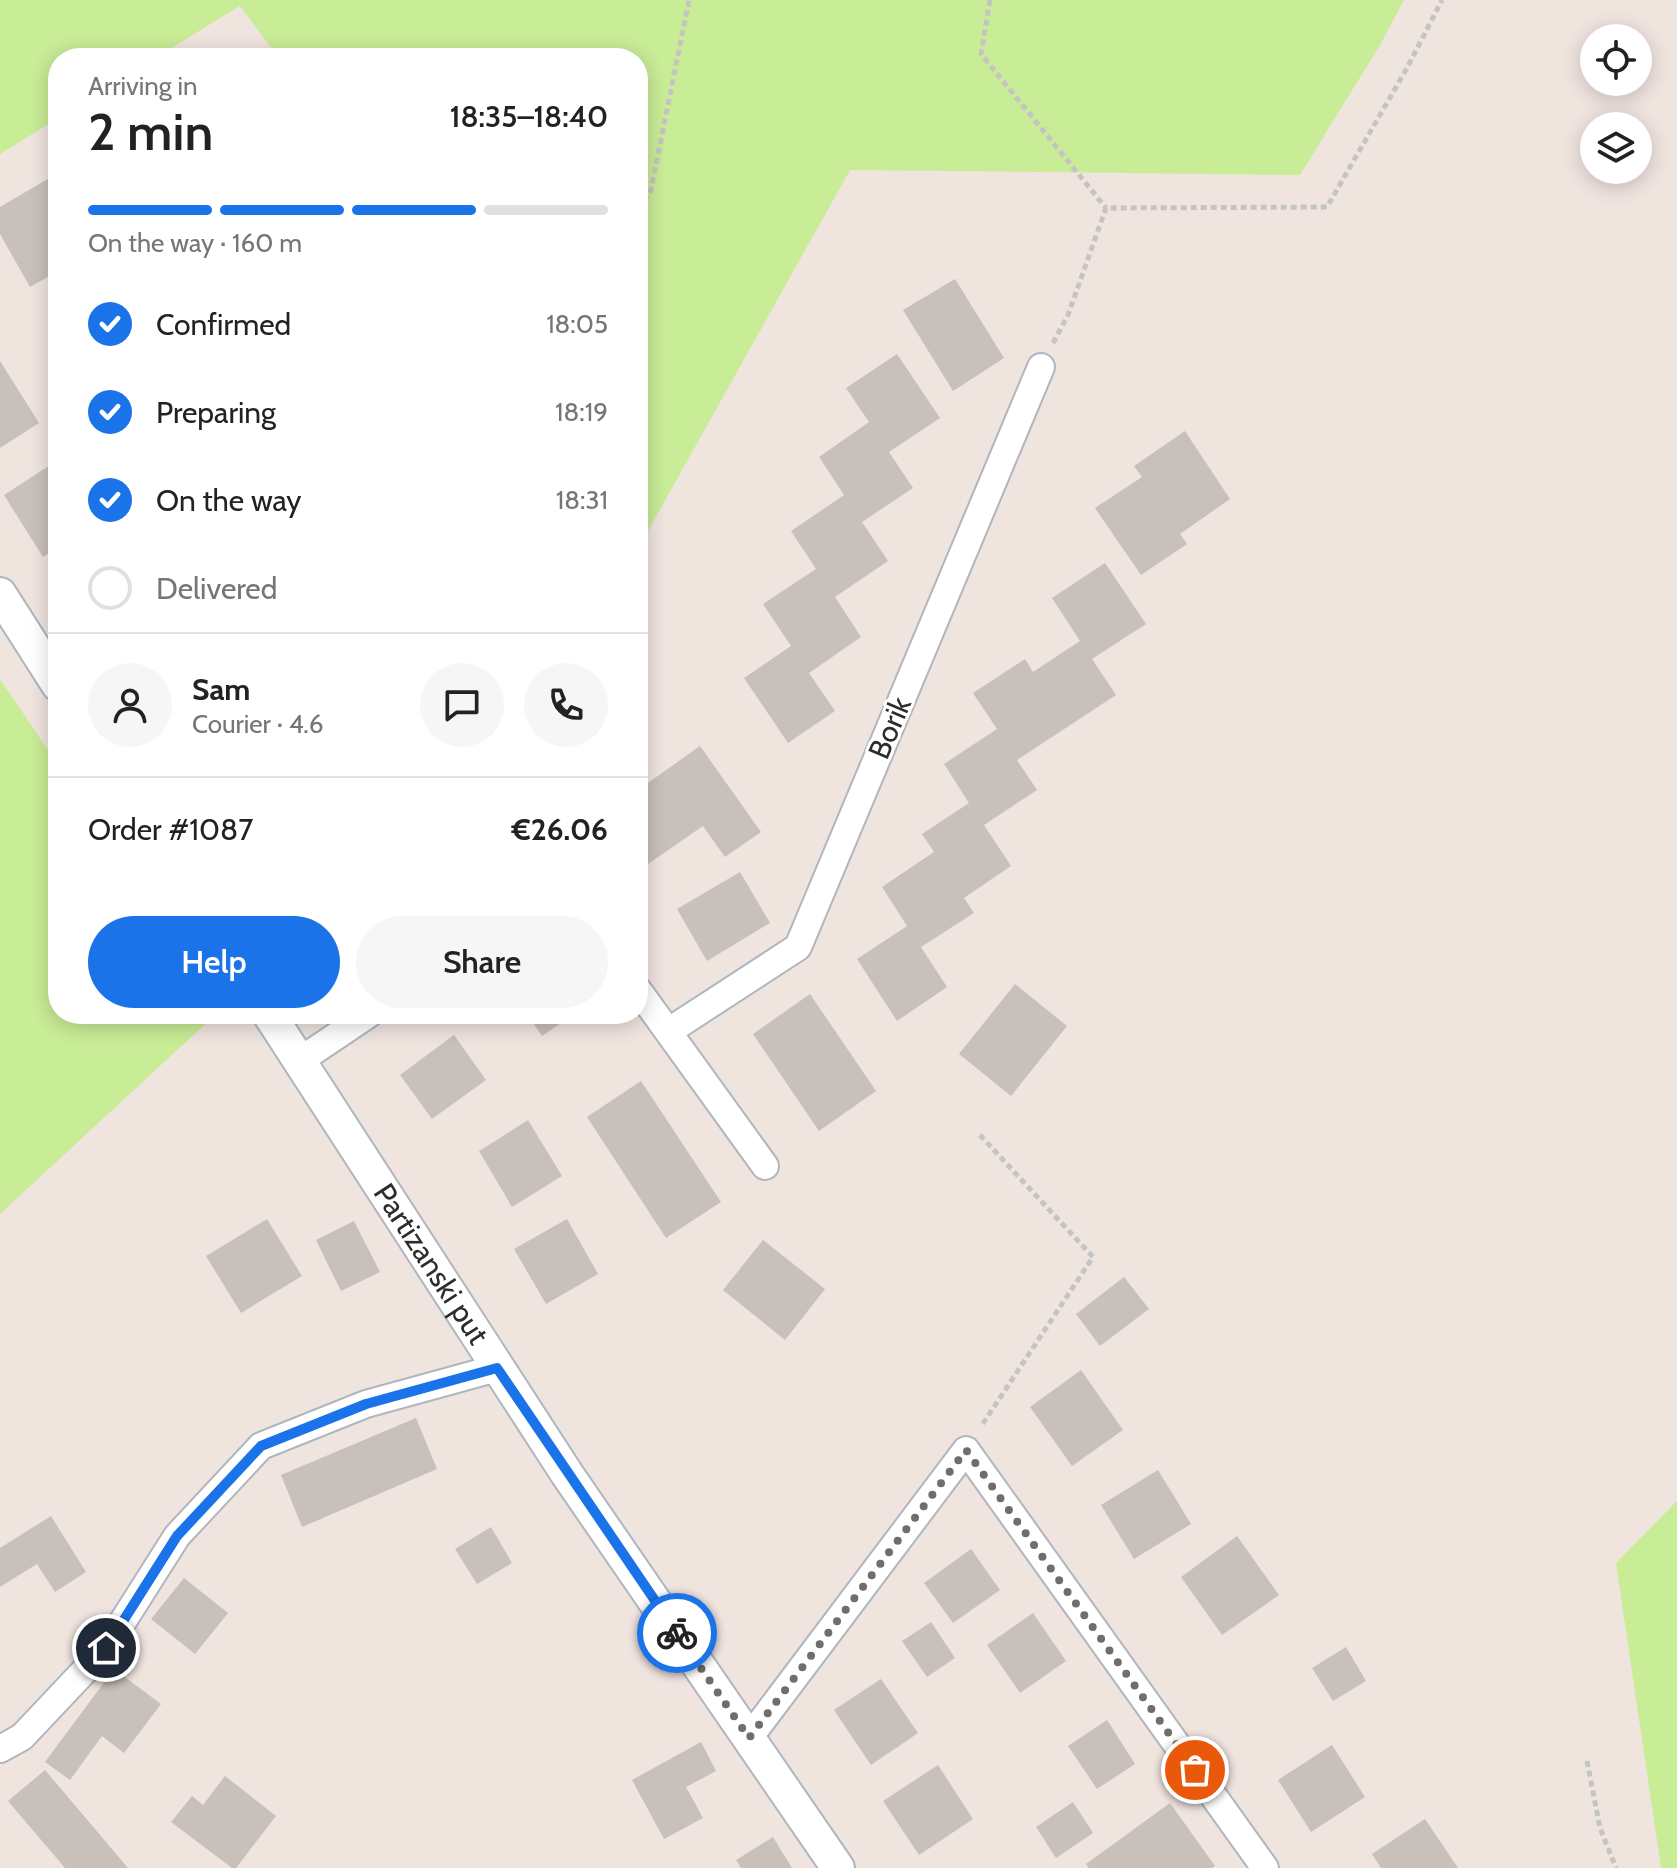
<!DOCTYPE html>
<meta charset="utf-8">
<style>
body{margin:0;font-family:Cabin,sans-serif;background:#f6f6f6;color:#222;height:100vh;display:flex;flex-direction:column;font-size:30px;white-space:nowrap}
*{box-sizing:border-box;margin:0}
p{font-size:26px;color:#767676}
.icon{flex:none;width:44px;height:44px;fill:none;stroke:currentColor;stroke-width:2;stroke-linecap:round;stroke-linejoin:round}
.map{position:relative;flex:1;overflow:hidden}
.details{position:absolute;left:48px;top:48px;width:600px;height:976px;display:flex;flex-direction:column;background:#fff;border-radius:32px;box-shadow:0 4px 20px #0003}
.details>*{flex:none}
.fabs{position:absolute;left:1580px;top:24px;display:grid;gap:16px}
.fabs a{display:grid;place-items:center;width:72px;height:72px;border-radius:50%;background:#fff;box-shadow:0 4px 20px #0003;font-size:40px}
.pin{position:absolute;display:grid;place-items:center;width:68px;height:68px;color:#fff;margin:-34px;border:4px solid #fff;border-radius:50%;box-shadow:0 2px 8px #0007}
.courier{position:absolute;display:grid;place-items:center;width:80px;height:80px;margin:-40px;border:6px solid #1a73e8;border-radius:50%;background:#fff;color:#222;box-shadow:0 2px 10px #0007}
.headline em{font-style:normal;font-weight:600}
.headline div{display:flex;flex-direction:column-reverse}
.headline{display:flex;align-items:center;justify-content:space-between;height:136px;padding:0 40px}
h1{font-size:52px;font-weight:600;line-height:60px}
.bar{display:grid;grid-template-columns:repeat(4,1fr);gap:12px 8px;align-content:center;height:96px;padding:0 40px}
.bar i{height:10px;border-radius:6px;background:#e0e0e0}
.bar .selected{background:#1a73e8}
.bar p{grid-column:span 4}
.line{display:flex;align-items:center;gap:20px;padding:0 40px;border-top:2px solid #e0e0e0}
.line div{flex:1}
.round{display:grid;place-items:center;flex:none;width:84px;height:84px;border-radius:42px;background:#f6f6f6}
ol{padding:0 40px;list-style:none}
li{display:flex;align-items:center;gap:24px;height:88px}
li p{margin-inline-start:auto}
li .icon{padding:8px;border-radius:50%;background:#1a73e8;color:#fff;stroke-width:4}
li:last-child{color:#767676}
li i{width:44px;height:44px;border:4px solid #e0e0e0;border-radius:50%}
.primary-button{display:flex;gap:16px;margin-top:auto;padding:16px 40px}
.primary-button a{flex:1;height:92px;border-radius:48px;background:#1a73e8;color:#fff;font-size:32px;font-weight:600;line-height:92px;text-align:center}
.primary-button a+a{background:#f6f6f6;color:#222}
.map>svg:first-child{display:block}
.green{fill:#c9ec96}
.building{fill:#c8c0ba}
.lines{fill:none;stroke-linecap:round;stroke-linejoin:round}
.minor-casing{stroke:#afb6be;stroke-width:30}
.tertiary-casing{stroke:#afb6be;stroke-width:36}
.path{stroke:#c4c4c4;stroke-width:5;stroke-dasharray:6 4;stroke-linecap:butt}
.minor{stroke:#fff;stroke-width:26}
.tertiary{stroke:#fff;stroke-width:32}
.done{stroke:#716d6b;stroke-width:8;stroke-dasharray:0 14.4}
.route{stroke:#1a73e8;stroke-width:10}
.labels{text-anchor:middle;stroke-width:6;stroke-linejoin:round;paint-order:stroke}
.street-label{font-size:30px;fill:#2d2d2d;stroke:#fff}
</style>
<div class="map">
<svg width="1677" height="1868" viewBox="0 0 1677 1868">
<rect width="100%" height="100%" fill="#f0e4df"/>
<!-- green -->
<g class="green">
<polygon points="0,0 1404,0 1380,45 1300,175 850,170 639,547 638,58 279,58 240,6 155,58 58,58 58,118 0,154"/>
<polygon points="0,679 58,765 58,1014 216,1014 0,1214"/>
<polygon points="1677,1501 1677,1868 1661,1868 1616,1563"/>
</g>
<!-- building -->
<g class="building">
<polygon points="58,173 58,271 30,287 0,234 0,207"/>
<polygon points="955,279 1004,358 953,391 903,310"/>
<polygon points="897,354 940,418 889,452 913,488 862,522 888,561 835,597 861,637 809,673 835,711 788,743 744,678 791,646 763,604 816,569 791,531 844,495 819,457 869,422 846,388"/>
<polygon points="0,361 39,423 0,448"/>
<polygon points="1185,431 1230,499 1180,534 1187,544 1141,575 1095,508 1142,477 1134,466"/>
<polygon points="58,460 58,547 43,557 4,495"/>
<polygon points="1105,563 1146,624 1092,659 1116,695 1017,760 1037,790 984,825 1011,866 964,898 974,913 921,947 947,987 897,1021 857,959 907,926 882,887 934,852 922,834 969,803 944,764 997,729 973,693 1025,659 1033,672 1080,641 1052,598"/>
<polygon points="700,746 761,832 725,857 703,826 648,864 638,850 638,790"/>
<polygon points="740,872 770,923 707,961 677,909"/>
<polygon points="1015,984 1067,1026 1011,1096 959,1054"/>
<polygon points="810,994 876,1091 819,1131 753,1034"/>
<polygon points="527,1014 574,1014 542,1036"/>
<polygon points="454,1035 486,1080 432,1119 400,1075"/>
<polygon points="641,1081 721,1202 666,1238 587,1117"/>
<polygon points="528,1120 562,1176 512,1207 479,1151"/>
<polygon points="267,1219 302,1276 241,1313 206,1256"/>
<polygon points="567,1219 598,1274 546,1304 514,1249"/>
<polygon points="354,1221 380,1272 341,1291 316,1240"/>
<polygon points="763,1240 825,1289 785,1340 723,1290"/>
<polygon points="1124,1277 1149,1309 1100,1346 1076,1314"/>
<polygon points="1081,1370 1123,1430 1072,1466 1030,1407"/>
<polygon points="416,1418 437,1469 302,1527 281,1475"/>
<polygon points="1158,1470 1191,1524 1134,1559 1101,1505"/>
<polygon points="51,1516 86,1572 55,1592 37,1564 0,1587 0,1548"/>
<polygon points="491,1527 512,1563 477,1584 455,1549"/>
<polygon points="1237,1536 1279,1595 1222,1635 1181,1577"/>
<polygon points="971,1549 1000,1590 953,1623 924,1583"/>
<polygon points="184,1578 228,1613 195,1654 151,1619"/>
<polygon points="1033,1613 1066,1661 1020,1693 987,1645"/>
<polygon points="931,1622 955,1658 927,1677 902,1641"/>
<polygon points="1346,1647 1366,1681 1333,1701 1312,1668"/>
<polygon points="114,1669 161,1704 124,1753 102,1736 70,1780 45,1762"/>
<polygon points="881,1679 918,1733 871,1765 834,1710"/>
<polygon points="1107,1720 1135,1764 1097,1789 1068,1746"/>
<polygon points="701,1742 716,1771 686,1787 703,1818 664,1839 632,1780"/>
<polygon points="1332,1745 1365,1797 1311,1832 1278,1780"/>
<polygon points="938,1765 973,1819 919,1855 883,1801"/>
<polygon points="45,1770 128,1868 65,1868 8,1801"/>
<polygon points="225,1776 276,1816 236,1868 232,1868 171,1822 192,1796 203,1805"/>
<polygon points="1073,1802 1093,1833 1056,1858 1036,1827"/>
<polygon points="1170,1803 1215,1866 1212,1868 1089,1868 1086,1864"/>
<polygon points="1425,1819 1458,1868 1381,1868 1372,1854"/>
<polygon points="773,1837 792,1868 741,1868 736,1860"/>
</g>
<g class="lines">
<defs>
<g id="minor">
<polyline points="638,990 765,1166"/>
<polyline points="669,1031 798,947 1041,367"/>
<polyline points="299,1061 369,1014"/>
<polyline points="749,1738 966,1450 1265,1868"/>
<polyline points="0,1749 22,1737 106,1648 177,1536 261,1446 366,1404 497,1368"/>
</g>
<g id="tertiary">
<polyline points="0,594 58,685"/>
<path id="s1" d="M 269,1014 L 567,1474 L 838,1868"/>
</g>
</defs>
<!-- minor casing -->
<use href="#minor" class="minor-casing"/>
<!-- tertiary casing -->
<use href="#tertiary" class="tertiary-casing"/>
<!-- path -->
<g class="path">
<polyline points="990,0 981,54 1106,208"/>
<polyline points="638,209 651,190 689,0"/>
<polyline points="1053,343 1068,315 1106,208 1327,207 1407,68 1442,0"/>
<polyline points="980,1135 1093,1257 982,1425"/>
<polyline points="1587,1761 1600,1828 1616,1868"/>
</g>
<!-- minor -->
<use href="#minor" class="minor"/>
<!-- tertiary -->
<use href="#tertiary" class="tertiary"/>
</g>
<g class="lines">
<!-- done -->
<polyline class="done" points="677,1633 749,1738 966,1450 1195,1770"/>
<!-- route -->
<polyline class="route" points="106,1648 177,1536 261,1446 366,1404 497,1368 677,1633"/>
</g>
<g class="labels">
<!-- street labels -->
<g class="street-label">
<text transform="translate(890 728) rotate(-67)" y="10">Borik</text>
<text dy="10" stroke="none"><textPath href="#s1" startOffset="298">Partizanski put</textPath></text>
</g>
</g>
</svg>
<div class="fabs">
<a><svg class="icon" aria-label="locate" viewBox="0 0 24 24"><circle cx="12" cy="12" r="6"/><path d="M12 2v4M12 18v4M2 12h4M18 12h4"/></svg></a>
<a><svg class="icon" aria-label="layers" viewBox="0 0 24 24"><path d="M12 4l9 5-9 5-9-5zM3 14l9 5 9-5"/></svg></a>
</div>
<div class="pin" style="left:1195px;top:1770px;background:#ea580c"><svg class="icon" aria-label="bag" viewBox="0 0 24 24"><path d="M5 8h14l-1 12H6zM9 8a3 3 0 0 1 6 0"/></svg></div>
<div class="pin" style="left:106px;top:1648px;background:#1f2937"><svg class="icon" aria-label="home" viewBox="0 0 24 24"><path d="M3 11l9-7 9 7M6 9v11h12V9"/></svg></div>
<div class="courier" style="left:677px;top:1633px"><svg class="icon" aria-label="bike" viewBox="0 0 24 24"><circle cx="6" cy="16" r="4"/><circle cx="18" cy="16" r="4"/><path d="M6 16l4-8h5l3 8M10 8l3 8H6M13 5h3"/></svg></div>
<section class="details">
<div class="headline"><div><h1>2 min</h1><p>Arriving in</p></div><em>18:35–18:40</em></div>
<div class="bar"><i class="selected"></i><i class="selected"></i><i class="selected"></i><i></i><p>On the way · 160 m</p></div>
<ol>
<li><svg class="icon" aria-label="check" viewBox="0 0 24 24"><path d="M5 12l5 5 9-10"/></svg>Confirmed<p>18:05</p></li>
<li><svg class="icon" aria-label="check" viewBox="0 0 24 24"><path d="M5 12l5 5 9-10"/></svg>Preparing<p>18:19</p></li>
<li><svg class="icon" aria-label="check" viewBox="0 0 24 24"><path d="M5 12l5 5 9-10"/></svg>On the way<p>18:31</p></li>
<li><i></i>Delivered</li>
</ol>
<div class="line" style="height:144px"><a class="round"><svg class="icon" aria-label="person" viewBox="0 0 24 24"><circle cx="12" cy="8" r="4"/><path d="M4 21q1-7 8-7t8 7"/></svg></a><div><b>Sam</b><p>Courier · 4.6</p></div><a class="round"><svg class="icon" aria-label="chat" viewBox="0 0 24 24"><path d="M4 5h16v11H9l-5 4z"/></svg></a><a class="round"><svg class="icon" aria-label="phone" viewBox="0 0 24 24"><path d="M5 4h4l2 5-3 2q2 4 5 5l2-3 5 2v4C11 20 4 13 5 4z"/></svg></a></div>
<div class="line" style="height:104px"><div>Order #1087</div><b>€26.06</b></div>
<div class="primary-button"><a>Help</a><a>Share</a></div>
</section>
</div>
